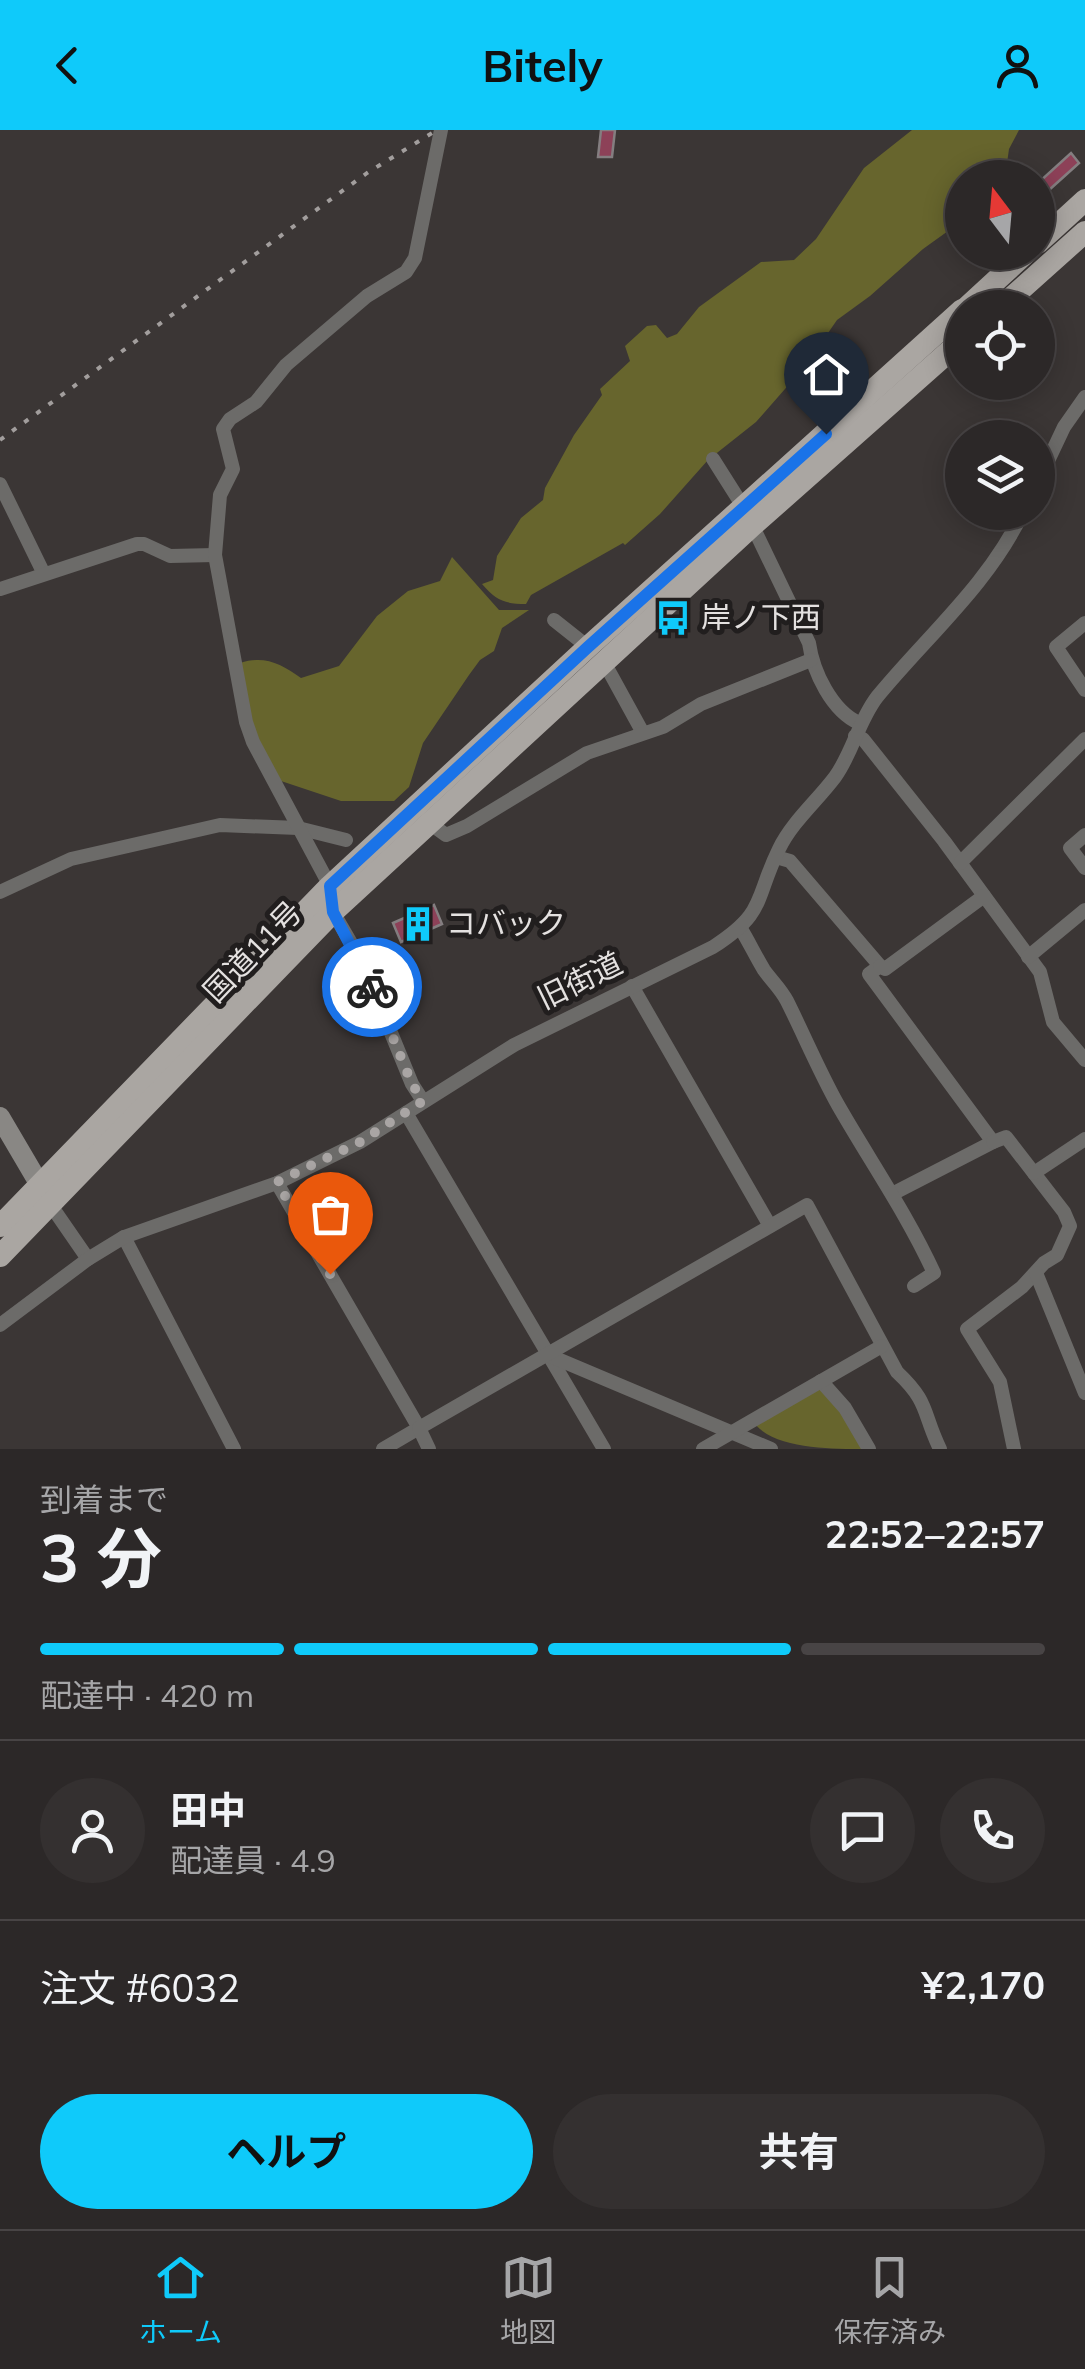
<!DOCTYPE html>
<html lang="ja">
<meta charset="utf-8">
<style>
body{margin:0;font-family:Mulish,"Noto Sans JP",sans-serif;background:#343030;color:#f1f3f6;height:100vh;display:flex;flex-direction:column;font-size:38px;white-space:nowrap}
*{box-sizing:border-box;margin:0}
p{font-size:32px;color:#a6a6a8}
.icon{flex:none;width:55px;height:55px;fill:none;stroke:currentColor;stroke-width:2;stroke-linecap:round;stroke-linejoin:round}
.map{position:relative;height:1319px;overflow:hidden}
.sheet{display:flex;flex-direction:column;background:#2c2828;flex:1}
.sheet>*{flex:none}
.needle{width:65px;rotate:344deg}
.fabs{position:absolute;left:945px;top:30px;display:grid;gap:20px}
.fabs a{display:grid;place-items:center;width:110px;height:110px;border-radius:50%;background:#2c2828;box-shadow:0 5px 25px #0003,0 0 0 2px #484445;font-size:50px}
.pin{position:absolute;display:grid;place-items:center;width:85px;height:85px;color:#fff;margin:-102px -42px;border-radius:50% 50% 50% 0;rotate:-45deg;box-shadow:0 0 10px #0007}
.pin .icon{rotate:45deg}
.courier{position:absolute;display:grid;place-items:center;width:100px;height:100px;margin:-50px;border:8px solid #1a73e8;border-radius:50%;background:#fff;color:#222;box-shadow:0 2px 12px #0007}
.headline em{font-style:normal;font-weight:700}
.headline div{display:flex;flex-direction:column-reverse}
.headline{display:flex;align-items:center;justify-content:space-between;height:170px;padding:0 40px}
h1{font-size:65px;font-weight:700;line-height:75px}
.bar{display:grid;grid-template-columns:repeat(4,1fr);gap:15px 10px;align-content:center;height:120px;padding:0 40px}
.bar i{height:12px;border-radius:8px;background:#484445}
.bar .selected{background:#0fcafa}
.bar p{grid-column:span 4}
.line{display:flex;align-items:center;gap:25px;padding:0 40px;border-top:2px solid #484445}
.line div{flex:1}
.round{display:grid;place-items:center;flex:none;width:105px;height:105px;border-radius:52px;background:#343030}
.button{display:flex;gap:20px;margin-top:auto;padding:20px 40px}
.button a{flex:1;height:115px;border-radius:60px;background:#0fcafa;color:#111;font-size:40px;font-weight:700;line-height:115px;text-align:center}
.button a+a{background:#343030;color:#f1f3f6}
header{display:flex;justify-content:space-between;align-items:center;height:130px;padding:0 40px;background:#0fcafa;color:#111;font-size:45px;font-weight:700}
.tabs{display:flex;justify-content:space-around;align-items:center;height:140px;border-top:2px solid #484445;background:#2c2828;font-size:28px;color:#a6a6a8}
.tabs a{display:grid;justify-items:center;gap:5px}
.tabs .selected{color:#0fcafa}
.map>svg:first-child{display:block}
.green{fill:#67652d}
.building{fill:#8d4158;stroke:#847e80;stroke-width:2.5}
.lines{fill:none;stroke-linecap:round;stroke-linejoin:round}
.minor{stroke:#6c6b69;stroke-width:14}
.secondary{stroke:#898784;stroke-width:20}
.trunk{stroke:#aaa6a2;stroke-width:22}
.rail{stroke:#a29e9d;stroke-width:4;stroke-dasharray:5 10;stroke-linecap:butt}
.done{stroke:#a9a5a4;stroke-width:10;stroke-dasharray:0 18}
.route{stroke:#1a73e8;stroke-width:12}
.labels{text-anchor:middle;stroke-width:10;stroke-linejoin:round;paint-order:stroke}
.poi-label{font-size:30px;fill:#e4e1e0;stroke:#211e1e;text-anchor:start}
.street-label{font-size:30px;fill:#e4e1e0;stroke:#211e1e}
</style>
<header><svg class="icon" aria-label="back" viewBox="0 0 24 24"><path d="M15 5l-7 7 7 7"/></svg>Bitely<svg class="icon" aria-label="person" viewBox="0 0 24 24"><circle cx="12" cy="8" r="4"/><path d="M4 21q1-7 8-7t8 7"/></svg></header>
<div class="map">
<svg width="1085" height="1319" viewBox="0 0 1085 1319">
<rect width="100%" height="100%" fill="#3b3635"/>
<!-- green -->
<g class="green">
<path d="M 912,0 L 1019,0 L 1009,19 L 1005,47 L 962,48 L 962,91 L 923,119 L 870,166 L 837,190 L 806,235 L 756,292 L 708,330 L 660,384 L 625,415 L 623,413 L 531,465 L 526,474 C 504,474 496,470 482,454 L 493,450 L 497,426 L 521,388 L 543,370 L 545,358 L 574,305 L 602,265 L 600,259 L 630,231 L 625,216 L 647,196 L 656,195 L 667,208 L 677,204 L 699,177 L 761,132 L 794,130 L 816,109 L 864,38 Z"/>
<path d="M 452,427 L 499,480 L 529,480 L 502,498 L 494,521 L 480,530 L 469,545 L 423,613 L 409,657 L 394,671 L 341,671 L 281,651 L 252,597 L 240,533 C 265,525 281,534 301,548 L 339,536 L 377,486 L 408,461 L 440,451 Z"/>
<path d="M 820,1259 L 839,1278 L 864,1319 C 832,1319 776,1319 756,1295 Z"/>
</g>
<!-- building -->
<g class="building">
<polygon points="601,0 615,0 612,27 598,27"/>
<polygon points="1071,23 1079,33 1039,69 1038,53"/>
<polygon points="434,775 442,794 401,812 393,793"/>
</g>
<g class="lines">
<!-- minor -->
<g class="minor">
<path d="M 713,329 L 744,378 L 809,513 C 813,542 832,581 859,593"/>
<polyline points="1038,352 1064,297 1085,267"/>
<polyline points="0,354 44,444"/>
<polyline points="0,459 137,414 144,414 170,426 215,425"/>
<polyline points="554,490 588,517"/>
<polyline points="1085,493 1056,517 1085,560"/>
<polyline points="604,532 643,603"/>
<polyline points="855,606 863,609 944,711 1040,842 1053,892 1085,930"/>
<polyline points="428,692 446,705 467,696 587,623 663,597 701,574 811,530"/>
<polyline points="1085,705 1070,718 1085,738"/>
<polyline points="776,727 790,731 880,836 869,844 993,1012 894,1063"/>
<polyline points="960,733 1085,609"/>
<polyline points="0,762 71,729 220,695 298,698 346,710"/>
<path d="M 741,799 C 749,812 756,827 764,840 C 771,850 781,859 787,871 C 804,905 819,941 838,975 C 870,1031 907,1084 934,1143 L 914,1156"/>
<polyline points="1028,827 1085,780"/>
<polyline points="880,836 885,839 984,766"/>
<polyline points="632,856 770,1096"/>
<polyline points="423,971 412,954 362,832 333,782 330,756 253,612 246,592 215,425 220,365 233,339 223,299 230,289 256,272 286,235 367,166 406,142 415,128 441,0"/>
<polyline points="406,983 604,1319"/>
<polyline points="993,1012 1006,1007 1064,1082 1070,1096 1057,1125 1044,1133 1022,1157 967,1199 1000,1252 1014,1319"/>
<polyline points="1034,1043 1085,1009"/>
<polyline points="277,1053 419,1298 383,1319"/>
<polyline points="50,1074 88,1129"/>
<polyline points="124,1107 234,1319"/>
<polyline points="1036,1143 1085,1263"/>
<path d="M 0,1195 L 88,1129 L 124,1107 L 277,1053 L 360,1012 L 514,915 L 713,817 C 767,782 754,770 779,719 C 792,692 817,671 835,647 C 853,622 858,592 877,567 C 927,506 988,455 1023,382"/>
<polyline points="548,1225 771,1319"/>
<polyline points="821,1251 845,1278 869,1319"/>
<path d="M 429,1319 L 419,1298 L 807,1075 L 897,1242 C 930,1273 922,1282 940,1319"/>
<polyline points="703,1319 882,1216"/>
</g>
<!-- secondary -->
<polyline class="secondary" points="0,987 47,1067"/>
<!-- trunk -->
<g class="trunk">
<polyline points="1038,113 1085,70"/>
<polyline points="966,178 1027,122"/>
<polyline points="1000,178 1085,102"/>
<polyline points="0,1096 330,756 588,517 962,180"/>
<polyline points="0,1126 333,782 752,396 962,210"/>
</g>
<!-- rail -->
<polyline class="rail" points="0,310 367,43 437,0"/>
</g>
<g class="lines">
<!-- done -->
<polyline class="done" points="330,1144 277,1052 360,1012 423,971 412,954 372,857"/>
<!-- route -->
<polyline class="route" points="372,857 333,782 330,756 588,517 826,304"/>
</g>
<!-- icons -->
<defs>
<symbol id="bus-bare" viewBox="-9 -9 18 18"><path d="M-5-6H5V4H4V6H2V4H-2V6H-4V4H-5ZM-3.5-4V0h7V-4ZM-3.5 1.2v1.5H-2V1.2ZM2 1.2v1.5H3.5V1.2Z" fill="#0fcafa" stroke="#211e1e" stroke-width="2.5" paint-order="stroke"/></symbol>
<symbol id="building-bare" viewBox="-9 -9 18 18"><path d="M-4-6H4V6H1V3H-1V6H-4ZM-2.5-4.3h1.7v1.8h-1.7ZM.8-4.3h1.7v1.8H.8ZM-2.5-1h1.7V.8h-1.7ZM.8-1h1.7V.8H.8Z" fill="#0fcafa" stroke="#211e1e" stroke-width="2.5" paint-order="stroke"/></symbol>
</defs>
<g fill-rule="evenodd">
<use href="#bus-bare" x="648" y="463" width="50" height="50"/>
<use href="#building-bare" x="393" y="769" width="50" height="50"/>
</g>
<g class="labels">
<!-- poi labels -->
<g class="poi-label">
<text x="701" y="498">岸ノ下西</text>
<text x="446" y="804">コバック</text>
</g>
<!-- street labels -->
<g class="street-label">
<text transform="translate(253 822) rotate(-46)" y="10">国道11号</text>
<text transform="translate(580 851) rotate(-26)" y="10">旧街道</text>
</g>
</g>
</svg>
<div class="fabs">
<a><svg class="needle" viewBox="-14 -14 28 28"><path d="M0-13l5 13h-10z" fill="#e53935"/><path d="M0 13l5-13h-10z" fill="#a6a6a8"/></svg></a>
<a><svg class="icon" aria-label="locate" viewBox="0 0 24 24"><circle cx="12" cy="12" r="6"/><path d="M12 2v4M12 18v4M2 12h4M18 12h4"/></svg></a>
<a><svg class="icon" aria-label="layers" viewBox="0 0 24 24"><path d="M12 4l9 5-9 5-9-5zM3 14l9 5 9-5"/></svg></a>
</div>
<div class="pin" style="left:330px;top:1144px;background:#ea580c"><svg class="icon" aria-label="bag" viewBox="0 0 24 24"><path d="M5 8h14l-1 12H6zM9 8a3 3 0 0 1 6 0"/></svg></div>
<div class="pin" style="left:826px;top:304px;background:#1f2937"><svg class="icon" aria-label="home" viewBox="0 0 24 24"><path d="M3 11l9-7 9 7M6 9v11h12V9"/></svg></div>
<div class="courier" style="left:372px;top:857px"><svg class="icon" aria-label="bike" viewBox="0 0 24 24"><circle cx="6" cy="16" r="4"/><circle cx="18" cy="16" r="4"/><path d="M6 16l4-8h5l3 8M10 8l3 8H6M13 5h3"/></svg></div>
</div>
<section class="sheet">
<div class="headline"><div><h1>3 分</h1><p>到着まで</p></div><em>22:52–22:57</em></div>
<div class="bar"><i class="selected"></i><i class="selected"></i><i class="selected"></i><i></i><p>配達中 · 420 m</p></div>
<div class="line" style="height:180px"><a class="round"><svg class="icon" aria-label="person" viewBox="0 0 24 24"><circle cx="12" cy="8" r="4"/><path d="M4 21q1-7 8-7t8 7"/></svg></a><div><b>田中</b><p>配達員 · 4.9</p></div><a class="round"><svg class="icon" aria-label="chat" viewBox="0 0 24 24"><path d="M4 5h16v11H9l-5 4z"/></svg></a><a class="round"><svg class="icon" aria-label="phone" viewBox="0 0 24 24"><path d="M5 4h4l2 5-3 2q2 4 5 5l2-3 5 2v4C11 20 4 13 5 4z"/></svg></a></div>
<div class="line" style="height:130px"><div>注文 #6032</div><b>¥2,170</b></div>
<div class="button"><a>ヘルプ</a><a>共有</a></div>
</section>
<nav class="tabs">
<a class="selected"><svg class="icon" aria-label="home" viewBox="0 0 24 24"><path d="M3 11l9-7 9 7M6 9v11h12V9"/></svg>ホーム</a>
<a><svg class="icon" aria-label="map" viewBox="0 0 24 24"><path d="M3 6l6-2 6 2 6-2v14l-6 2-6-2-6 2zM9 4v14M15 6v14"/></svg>地図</a>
<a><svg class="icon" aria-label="saved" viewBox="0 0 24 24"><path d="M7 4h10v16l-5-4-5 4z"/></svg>保存済み</a>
</nav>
